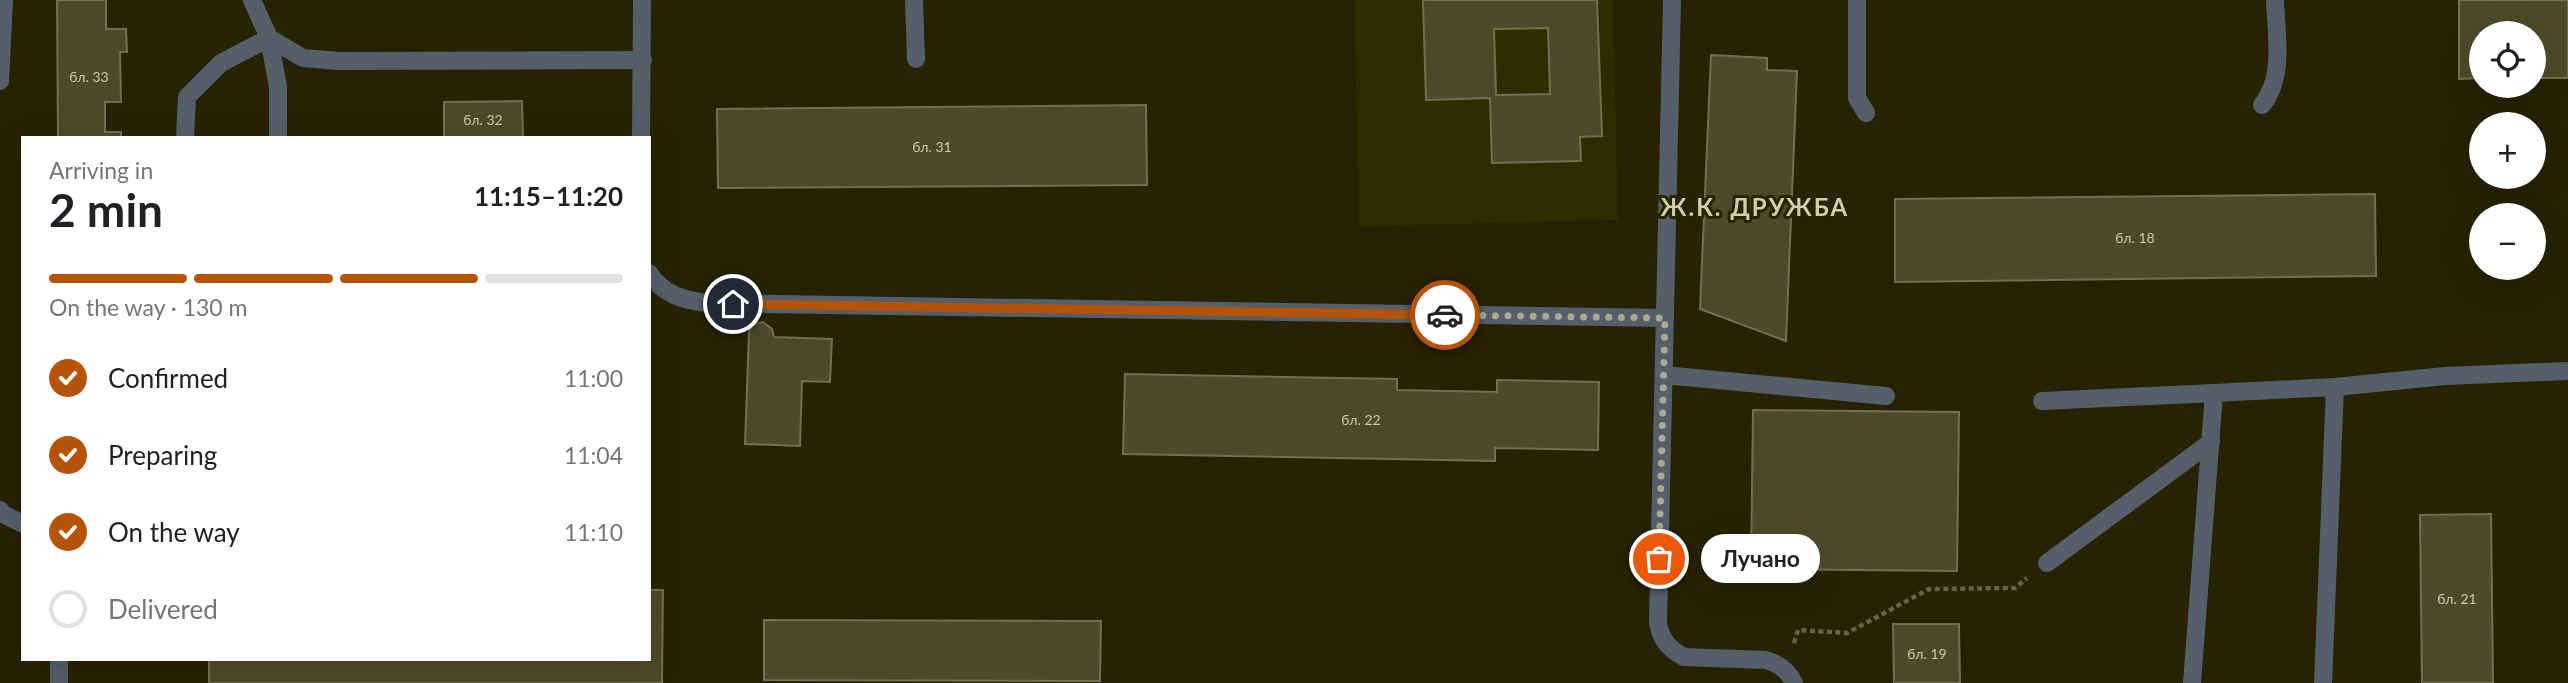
<!DOCTYPE html>
<meta charset="utf-8">
<style>
body{margin:0;font-family:Lato,sans-serif;background:#f2f2f2;color:#202124;height:100vh;display:flex;flex-direction:column;font-size:26px;white-space:nowrap}
*{box-sizing:border-box;margin:0}
p{font-size:23px;color:#757577}
.icon{flex:none;width:38px;height:38px;fill:none;stroke:currentColor;stroke-width:2;stroke-linecap:round;stroke-linejoin:round}
.map{position:relative;flex:1;overflow:hidden}
.details{position:absolute;left:21px;top:136px;width:630px;height:525px;display:flex;flex-direction:column;background:#fff;border-radius:0px;box-shadow:0 7px 28px #0002}
.details>*{flex:none}
.buttons{position:absolute;left:2469px;top:21px;display:grid;gap:14px}
.buttons a{display:grid;place-items:center;width:77px;height:77px;border-radius:50%;background:#fff;box-shadow:0 7px 28px #0002;font-size:35px}
.pin{position:absolute;display:grid;place-items:center;width:60px;height:60px;color:#fff;margin:-30px;border:4px solid #fff;border-radius:50%;box-shadow:0 2px 7px #0007}
.courier{position:absolute;display:grid;place-items:center;width:70px;height:70px;margin:-35px;border:5px solid #b45309;border-radius:50%;background:#fff;color:#222;box-shadow:0 2px 9px #0007}
.bubble{position:absolute;height:49px;border-radius:24px;background:#fff;box-shadow:0 7px 28px #0002;font-size:23px;font-weight:700;line-height:49px;text-align:center}
.overview em{font-style:normal;font-weight:700}
.overview div{display:flex;flex-direction:column-reverse}
.overview{display:flex;align-items:center;justify-content:space-between;height:119px;padding:0 28px}
h1{font-size:46px;font-weight:700;line-height:52px}
.bar{display:grid;grid-template-columns:repeat(4,1fr);gap:10px 7px;align-content:center;height:84px;padding:0 28px}
.bar i{height:9px;border-radius:5px;background:#e0e0e0}
.bar .active{background:#b45309}
.bar p{grid-column:span 4}
ol{padding:0 28px;list-style:none}
li{display:flex;align-items:center;gap:21px;height:77px}
li p{margin-inline-start:auto}
li .icon{padding:7px;border-radius:50%;background:#b45309;color:#fff;stroke-width:4}
li:last-child{color:#757577}
li i{width:38px;height:38px;border:4px solid #e0e0e0;border-radius:50%}
.map>svg:first-child{display:block}
.built{fill:#312b01}
.building{fill:#4e4929;stroke:#746f4e;stroke-width:2;fill-rule:evenodd}
.lines{fill:none;stroke-linecap:round;stroke-linejoin:round}
.path{stroke:#666247;stroke-width:4.5;stroke-dasharray:5 3.5;stroke-linecap:butt}
.minor{stroke:#545f6a;stroke-width:18}
.done{stroke:#aca992;stroke-width:7;stroke-dasharray:0 12.6}
.route{stroke:#b45309;stroke-width:9}
.labels{text-anchor:middle;stroke-width:6;stroke-linejoin:round;paint-order:stroke}
.number-label{font-size:14px;fill:#cac7b2}
.district-label{font-size:24px;font-weight:bold;letter-spacing:2px;fill:#d3cda9;stroke:#262202}
</style>
<div class="map">
<svg width="2568" height="683" viewBox="0 0 2568 683">
<rect width="100%" height="100%" fill="#262202"/>
<!-- built -->
<polygon class="built" points="1354,0 1613,0 1618,220 1359,226"/>
<!-- building -->
<g class="building">
<polygon points="57,0 106,0 106,29 126,29 127,52 120,52 121,102 105,102 105,132 121,132 121,138 58,138"/>
<path d="M 1423,0 L 1597,0 L 1602,136 L 1580,137 L 1581,161 L 1492,163 L 1490,98 L 1426,100 ZM 1548,28 L 1550,94 L 1496,95 L 1494,29 Z"/>
<polygon points="2459,0 2568,0 2568,78 2534,78 2534,33 2482,33 2482,78 2459,79"/>
<polygon points="1711,55 1767,58 1767,70 1797,71 1786,341 1700,309"/>
<polygon points="522,101 523,138 444,138 444,102"/>
<polygon points="1146,105 1147,185 718,188 717,109"/>
<polygon points="2375,194 2376,276 1895,282 1895,199"/>
<polygon points="763,322 772,329 774,337 832,339 830,382 802,381 800,446 745,444 749,331 754,324"/>
<polygon points="1125,374 1397,379 1397,390 1497,392 1497,380 1599,382 1598,450 1495,448 1495,461 1123,454"/>
<polygon points="1753,410 1959,412 1957,571 1751,569"/>
<polygon points="2491,514 2493,683 2422,683 2420,515"/>
<polygon points="649,590 663,590 662,683 209,683 209,660 649,660"/>
<polygon points="764,620 1101,621 1100,681 764,680"/>
<polygon points="1893,624 1959,624 1960,683 1894,683"/>
</g>
<g class="lines">
<!-- path -->
<polyline class="path" points="1794,643 1798,630 1847,633 1929,589 2015,588 2027,578"/>
<!-- minor -->
<g class="minor">
<polyline points="252,0 269,38 278,87 278,138"/>
<polyline points="914,0 916,59"/>
<path d="M 1672,0 L 1658,623 C 1661,640 1669,649 1684,657 L 1766,660 C 1779,664 1788,670 1794,683"/>
<polyline points="1857,0 1857,98 1866,113"/>
<polyline points="269,38 303,58 338,61 643,60"/>
<polyline points="0,81 4,0"/>
<path d="M 2262,105 C 2285,77 2276,34 2275,0"/>
<polyline points="185,138 187,97 221,63 269,38"/>
<polyline points="641,138 642,0"/>
<path d="M 649,273 C 663,294 682,300 706,303 L 1665,318"/>
<polyline points="1664,375 1886,396"/>
<polyline points="2042,401 2214,393"/>
<polyline points="0,510 3,514 23,524"/>
<polyline points="2047,563 2211,442"/>
<polyline points="59,660 59,683"/>
<polyline points="2192,683 2214,393 2335,387 2445,376 2568,371"/>
<polyline points="2323,683 2335,387"/>
</g>
</g>
<g class="lines">
<!-- done -->
<polyline class="done" points="1445,315 1665,318 1659,559"/>
<!-- route -->
<polyline class="route" points="733,304 1445,315"/>
</g>
<g class="labels">
<!-- number labels -->
<g class="number-label">
<text x="89" y="82">бл. 33</text>
<text x="483" y="125">бл. 32</text>
<text x="932" y="152">бл. 31</text>
<text x="2135" y="243">бл. 18</text>
<text x="1361" y="425">бл. 22</text>
<text x="2457" y="604">бл. 21</text>
<text x="1927" y="659">бл. 19</text>
</g>
<!-- district labels -->
<g class="district-label">
<text x="1755" y="216">Ж.К. ДРУЖБА</text>
</g>
</g>
</svg>
<div class="buttons">
<a><svg class="icon" aria-label="locate" viewBox="0 0 24 24"><circle cx="12" cy="12" r="6"/><path d="M12 2v4M12 18v4M2 12h4M18 12h4"/></svg></a>
<a>+</a>
<a>−</a>
</div>
<div class="pin" style="left:1659px;top:559px;background:#ea580c"><svg class="icon" aria-label="bag" viewBox="0 0 24 24"><path d="M5 8h14l-1 12H6zM9 8a3 3 0 0 1 6 0"/></svg></div>
<div class="pin" style="left:733px;top:304px;background:#1f2937"><svg class="icon" aria-label="home" viewBox="0 0 24 24"><path d="M3 11l9-7 9 7M6 9v11h12V9"/></svg></div>
<div class="courier" style="left:1445px;top:315px"><svg class="icon" aria-label="car" viewBox="0 0 24 24"><path d="M5 17H2v-5l4-1 3-4h7l3 4 3 1v5h-3M9 17h6M6 11h13"/><circle cx="7" cy="17" r="2"/><circle cx="17" cy="17" r="2"/></svg></div>
<div class="bubble" style="left:1701px;top:534px;width:119px">Лучано</div>
<section class="details">
<div class="overview"><div><h1>2 min</h1><p>Arriving in</p></div><em>11:15–11:20</em></div>
<div class="bar"><i class="active"></i><i class="active"></i><i class="active"></i><i></i><p>On the way · 130 m</p></div>
<ol>
<li><svg class="icon" aria-label="check" viewBox="0 0 24 24"><path d="M5 12l5 5 9-10"/></svg>Confirmed<p>11:00</p></li>
<li><svg class="icon" aria-label="check" viewBox="0 0 24 24"><path d="M5 12l5 5 9-10"/></svg>Preparing<p>11:04</p></li>
<li><svg class="icon" aria-label="check" viewBox="0 0 24 24"><path d="M5 12l5 5 9-10"/></svg>On the way<p>11:10</p></li>
<li><i></i>Delivered</li>
</ol>
</section>
</div>
